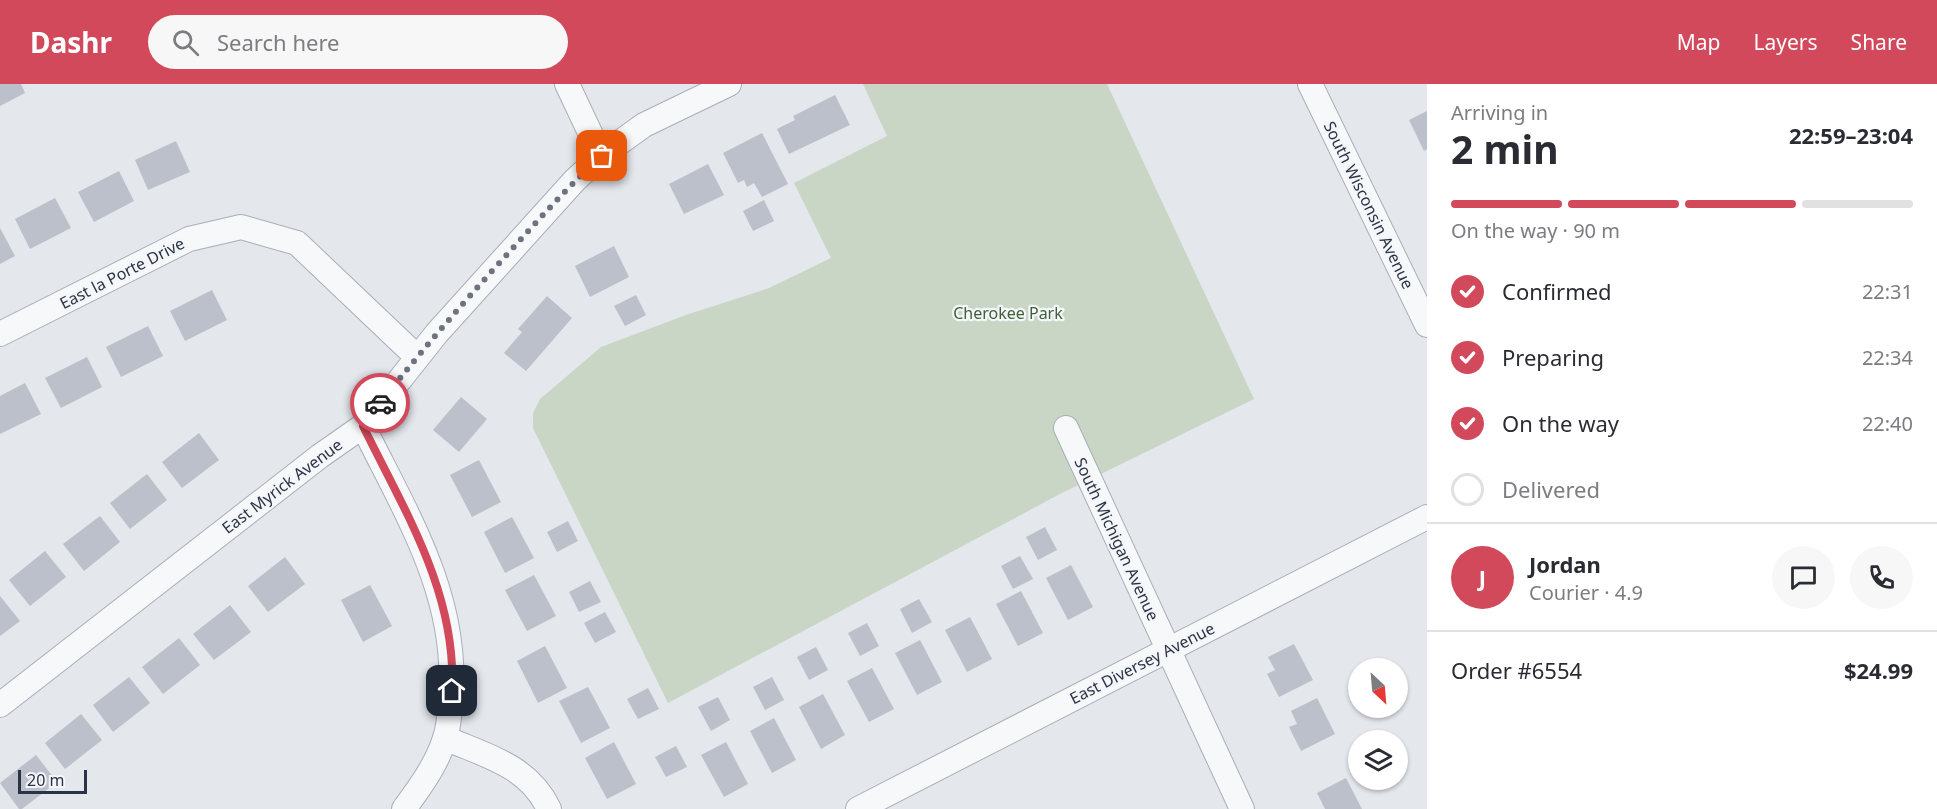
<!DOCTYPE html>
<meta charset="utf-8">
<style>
body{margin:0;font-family:"Noto Sans",sans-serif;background:#f7f7f7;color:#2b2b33;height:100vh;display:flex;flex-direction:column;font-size:22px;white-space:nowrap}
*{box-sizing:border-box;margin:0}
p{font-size:20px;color:#7c7c81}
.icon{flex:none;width:33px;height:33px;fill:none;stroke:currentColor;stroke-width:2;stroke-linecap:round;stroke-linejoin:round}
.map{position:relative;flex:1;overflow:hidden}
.side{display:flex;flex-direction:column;background:#fff;width:510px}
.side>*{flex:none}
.needle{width:39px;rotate:154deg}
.buttons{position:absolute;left:1348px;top:574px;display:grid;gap:12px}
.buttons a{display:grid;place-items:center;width:60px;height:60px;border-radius:50%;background:#fff;box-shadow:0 2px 4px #0004;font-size:30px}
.scale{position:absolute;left:18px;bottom:15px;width:69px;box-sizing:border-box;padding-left:6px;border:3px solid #2b3445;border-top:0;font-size:16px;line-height:21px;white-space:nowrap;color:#2b3445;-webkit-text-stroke:4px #f4f6f9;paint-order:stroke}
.pin{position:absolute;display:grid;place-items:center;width:51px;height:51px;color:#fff;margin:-26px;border-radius:12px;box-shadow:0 3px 9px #0006}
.courier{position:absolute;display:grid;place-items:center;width:60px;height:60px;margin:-30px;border:4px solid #d1495b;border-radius:50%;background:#fff;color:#222;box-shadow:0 2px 8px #0007}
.summary em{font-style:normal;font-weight:700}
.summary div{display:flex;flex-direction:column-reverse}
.summary{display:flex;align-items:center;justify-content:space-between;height:102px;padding:0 24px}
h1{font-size:39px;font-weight:700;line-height:45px}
.bar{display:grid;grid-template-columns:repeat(4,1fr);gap:9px 6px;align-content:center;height:72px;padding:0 24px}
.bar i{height:8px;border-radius:4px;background:#e1e1e2}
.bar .selected{background:#d1495b}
.bar p{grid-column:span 4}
.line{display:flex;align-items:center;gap:15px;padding:0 24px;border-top:2px solid #e1e1e2}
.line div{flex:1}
.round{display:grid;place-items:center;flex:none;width:63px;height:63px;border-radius:32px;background:#f7f7f7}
ol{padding:0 24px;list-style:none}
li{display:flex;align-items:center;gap:18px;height:66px}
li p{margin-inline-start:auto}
li .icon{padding:6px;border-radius:50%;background:#d1495b;color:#fff;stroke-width:4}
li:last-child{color:#7c7c81}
li i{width:33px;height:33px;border:3px solid #e1e1e2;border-radius:50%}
header{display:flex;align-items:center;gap:36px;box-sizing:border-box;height:84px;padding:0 30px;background:#d1495b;color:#fff}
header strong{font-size:28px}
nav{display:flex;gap:33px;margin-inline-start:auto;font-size:21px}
.search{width:420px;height:54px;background:#f7f7f7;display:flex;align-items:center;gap:15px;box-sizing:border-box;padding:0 21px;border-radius:33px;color:#7c7c81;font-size:22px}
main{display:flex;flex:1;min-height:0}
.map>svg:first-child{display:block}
.green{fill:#c9d6c5}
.building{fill:#bbc0ca}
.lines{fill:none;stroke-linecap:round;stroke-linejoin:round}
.street-casing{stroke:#a9aeb7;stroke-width:26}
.street{stroke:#f7f8fa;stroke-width:24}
.done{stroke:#6c737f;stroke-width:6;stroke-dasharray:0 10.8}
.route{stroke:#d1495b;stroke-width:8}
.labels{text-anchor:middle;stroke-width:4.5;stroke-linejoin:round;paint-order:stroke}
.street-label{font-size:16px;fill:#2b3445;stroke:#f4f6f9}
.park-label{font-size:16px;fill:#3f6138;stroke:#f4f6f9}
</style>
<header>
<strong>Dashr</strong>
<div class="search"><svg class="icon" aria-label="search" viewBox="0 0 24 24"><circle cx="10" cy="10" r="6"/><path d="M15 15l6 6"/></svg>Search here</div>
<nav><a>Map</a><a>Layers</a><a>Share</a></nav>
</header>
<main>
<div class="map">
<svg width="1427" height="725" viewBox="0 0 1427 725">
<rect width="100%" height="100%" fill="#e4e7ec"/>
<!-- green -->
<polygon class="green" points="863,0 1107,0 1254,315 1060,410 668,619 533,344 533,329 540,315 601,263 686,231 769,204 831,174 794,99 887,52"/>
<!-- building -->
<g class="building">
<polygon points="0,0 21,0 25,9 0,22"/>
<polygon points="835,11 850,41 789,70 777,45 795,36 793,32"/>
<polygon points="1427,27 1427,65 1424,67 1409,36"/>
<polygon points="762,49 788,100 762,113 754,99 747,103 744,96 738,99 723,69"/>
<polygon points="176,57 190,88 148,106 135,76"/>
<polygon points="708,80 724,111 684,130 669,100"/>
<polygon points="119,87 134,117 94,138 78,108"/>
<polygon points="55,114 71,144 30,165 15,135"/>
<polygon points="764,116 774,137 753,147 743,127"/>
<polygon points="0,144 15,172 0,180"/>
<polygon points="614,162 629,193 590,213 575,182"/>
<polygon points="212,206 227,236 185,257 170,227"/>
<polygon points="636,211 646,231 625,242 614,222"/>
<polygon points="547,212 572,234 526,287 504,269 522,248 518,245"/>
<polygon points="148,242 163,272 121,293 106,263"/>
<polygon points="87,273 102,303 61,324 45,294"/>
<polygon points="25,299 41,330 0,350 0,312"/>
<polygon points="461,313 487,335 459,368 433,346"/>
<polygon points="199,349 219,376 182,404 162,378"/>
<polygon points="479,376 501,418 472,433 450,391"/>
<polygon points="147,390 167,416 130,445 110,419"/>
<polygon points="100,432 120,458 84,487 63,460"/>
<polygon points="512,433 534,474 505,489 484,448"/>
<polygon points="568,437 578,457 557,468 547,448"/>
<polygon points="1045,443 1057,466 1038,476 1026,453"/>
<polygon points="45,467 66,493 30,522 9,496"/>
<polygon points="1020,472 1033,495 1013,505 1001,482"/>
<polygon points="285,473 305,500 268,528 248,502"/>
<polygon points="1071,481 1093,523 1068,536 1046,494"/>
<polygon points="534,491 556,532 527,547 505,506"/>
<polygon points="590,497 601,518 579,528 569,508"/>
<polygon points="370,501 392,542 363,558 341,516"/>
<polygon points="1021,507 1043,549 1018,562 996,520"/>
<polygon points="0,512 20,537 0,552"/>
<polygon points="919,515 932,538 912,549 900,525"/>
<polygon points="230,521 251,548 214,576 193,550"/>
<polygon points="605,528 616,548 595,559 584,539"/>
<polygon points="970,533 992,575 967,588 945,546"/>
<polygon points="867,539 879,562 860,572 848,549"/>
<polygon points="179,554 200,581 163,610 142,583"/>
<polygon points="920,556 942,598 917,611 895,569"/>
<polygon points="1294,560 1313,596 1279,613 1267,590 1275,586 1268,573"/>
<polygon points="545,562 567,604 538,619 517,577"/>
<polygon points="816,563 828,586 809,596 797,573"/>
<polygon points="872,584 894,625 869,638 847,597"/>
<polygon points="129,593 150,619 113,648 93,621"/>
<polygon points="772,593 784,616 765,626 753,603"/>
<polygon points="588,603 610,644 581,659 559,617"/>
<polygon points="648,604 659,625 638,635 627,615"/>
<polygon points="823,610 845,651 821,665 799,623"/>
<polygon points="718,613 730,636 711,647 698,623"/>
<polygon points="1317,614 1335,650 1301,667 1289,643 1297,640 1291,627"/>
<polygon points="81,630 102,656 65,685 45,659"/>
<polygon points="774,634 796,676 772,689 750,647"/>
<polygon points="614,658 636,700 607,715 585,674"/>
<polygon points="726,658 748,700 724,713 701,671"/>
<polygon points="676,662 687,683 666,693 655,673"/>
<polygon points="36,671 57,698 22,725 19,725 0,699"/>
<polygon points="1346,694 1362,725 1325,725 1317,709"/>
</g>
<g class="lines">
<defs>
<g id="street">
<polyline points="567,0 601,72"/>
<polyline points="1310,0 1427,241"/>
<polyline points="0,250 189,155 241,143 297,159 417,273"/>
<path d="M 363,342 C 405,428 457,509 451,608 C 450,623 450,639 445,654 C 437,680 420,703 404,725"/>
<polyline points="1066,344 1242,725"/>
<polyline points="0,621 320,372 363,342 437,249 575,96 601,72 644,41 729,0"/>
<path d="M 445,654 C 486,672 528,681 549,725"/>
<polyline points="858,725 1427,433"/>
</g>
</defs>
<!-- street casing -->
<use href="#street" class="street-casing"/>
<!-- street -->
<use href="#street" class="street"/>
</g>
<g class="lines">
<!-- done -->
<path class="done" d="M 380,319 C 419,270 460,222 503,175 C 535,140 566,104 602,72"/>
<!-- route -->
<path class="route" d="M 380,319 L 363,342 C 404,426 457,509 452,607"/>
</g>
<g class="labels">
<!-- street labels -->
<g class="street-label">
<text transform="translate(1369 121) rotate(64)" y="6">South Wisconsin Avenue</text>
<text transform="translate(122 189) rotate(-27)" y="6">East la Porte Drive</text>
<text transform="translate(282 402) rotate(-37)" y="6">East Myrick Avenue</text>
<text transform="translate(1117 455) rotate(65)" y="6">South Michigan Avenue</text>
<text transform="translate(1142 579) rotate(-27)" y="6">East Diversey Avenue</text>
</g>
<!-- park labels -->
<g class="park-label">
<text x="1008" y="235">Cherokee Park</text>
</g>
</g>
</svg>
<div class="buttons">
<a><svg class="needle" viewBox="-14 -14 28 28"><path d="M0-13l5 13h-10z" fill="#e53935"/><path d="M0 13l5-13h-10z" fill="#7c7c81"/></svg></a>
<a><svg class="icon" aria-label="layers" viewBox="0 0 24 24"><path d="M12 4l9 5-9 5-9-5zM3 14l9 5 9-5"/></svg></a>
</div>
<div class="scale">20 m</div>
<div class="pin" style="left:602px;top:72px;background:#ea580c"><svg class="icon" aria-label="bag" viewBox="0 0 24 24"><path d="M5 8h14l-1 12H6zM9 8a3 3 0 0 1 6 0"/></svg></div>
<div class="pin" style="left:452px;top:607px;background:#1f2937"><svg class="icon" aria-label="home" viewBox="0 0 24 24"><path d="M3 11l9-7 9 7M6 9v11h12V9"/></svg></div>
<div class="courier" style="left:380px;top:319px"><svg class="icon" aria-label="car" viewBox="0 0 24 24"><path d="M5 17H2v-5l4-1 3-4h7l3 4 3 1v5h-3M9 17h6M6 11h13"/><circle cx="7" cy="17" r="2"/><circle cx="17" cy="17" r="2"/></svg></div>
</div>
<section class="side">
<div class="summary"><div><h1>2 min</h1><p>Arriving in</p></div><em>22:59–23:04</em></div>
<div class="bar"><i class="selected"></i><i class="selected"></i><i class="selected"></i><i></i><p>On the way · 90 m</p></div>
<ol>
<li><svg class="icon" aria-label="check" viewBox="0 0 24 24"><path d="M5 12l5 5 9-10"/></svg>Confirmed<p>22:31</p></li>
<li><svg class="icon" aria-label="check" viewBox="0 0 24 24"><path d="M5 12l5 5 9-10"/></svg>Preparing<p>22:34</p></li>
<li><svg class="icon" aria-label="check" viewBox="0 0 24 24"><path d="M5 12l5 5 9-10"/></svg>On the way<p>22:40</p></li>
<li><i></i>Delivered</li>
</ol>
<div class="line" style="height:108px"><b class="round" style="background:#d1495b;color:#fff">J</b><div><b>Jordan</b><p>Courier · 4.9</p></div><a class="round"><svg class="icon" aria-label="chat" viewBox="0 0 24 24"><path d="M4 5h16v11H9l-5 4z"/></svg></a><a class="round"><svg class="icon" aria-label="phone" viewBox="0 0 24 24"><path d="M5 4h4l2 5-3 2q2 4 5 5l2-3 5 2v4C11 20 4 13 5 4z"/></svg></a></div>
<div class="line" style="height:78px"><div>Order #6554</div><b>$24.99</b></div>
</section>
</main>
